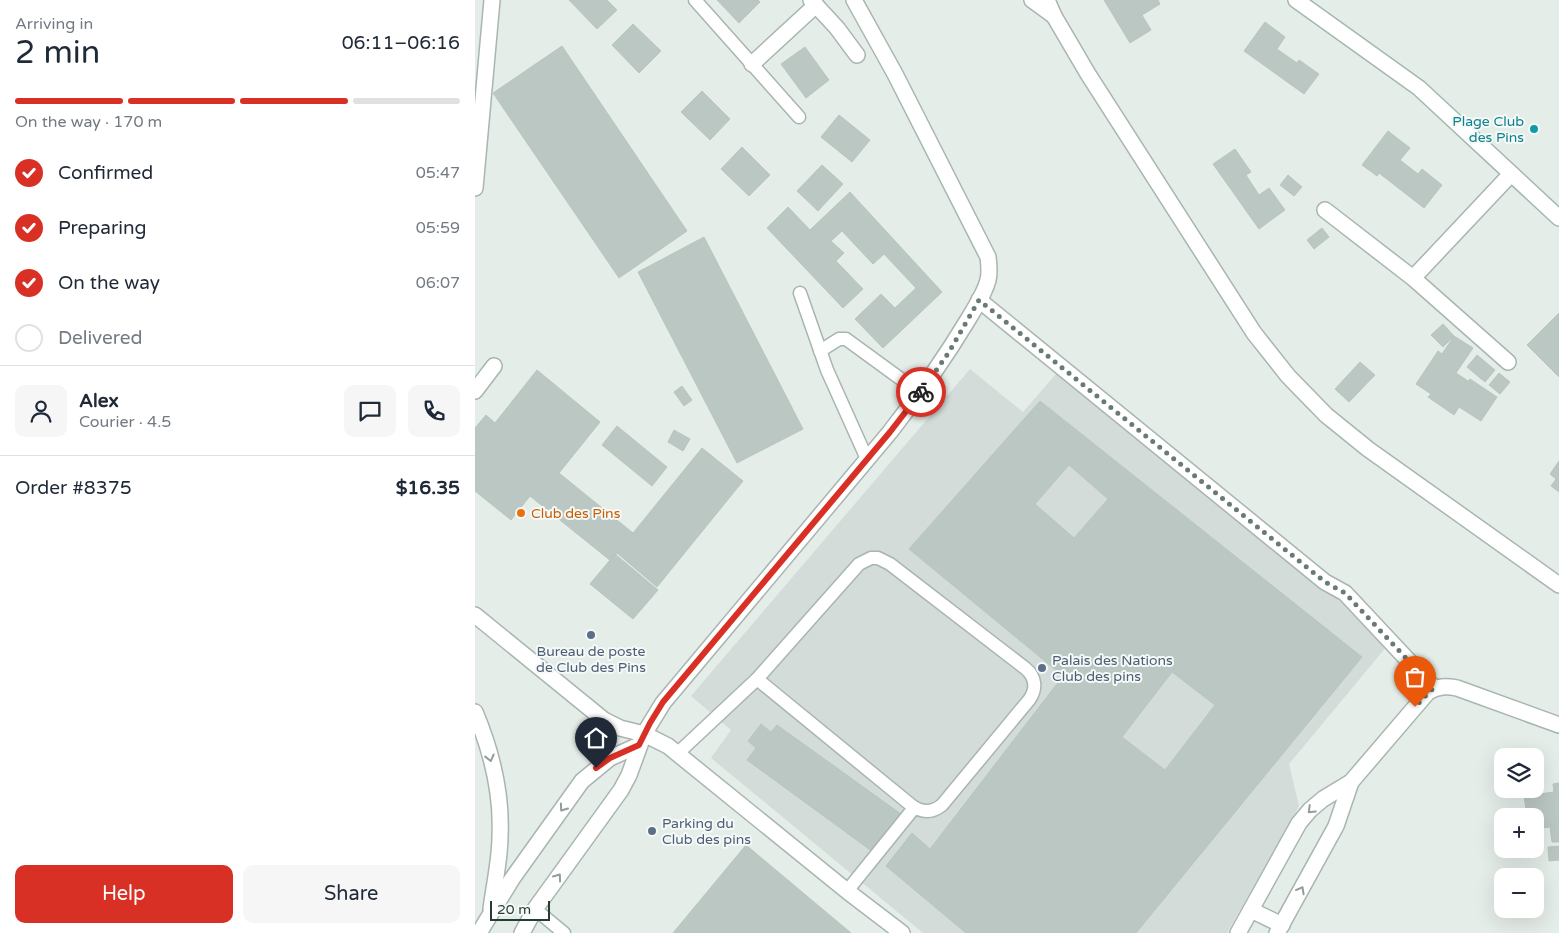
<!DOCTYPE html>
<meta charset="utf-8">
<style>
body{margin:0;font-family:"Varela Round",sans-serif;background:#f6f6f7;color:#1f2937;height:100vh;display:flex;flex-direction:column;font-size:19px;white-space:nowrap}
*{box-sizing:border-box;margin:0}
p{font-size:16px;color:#747a83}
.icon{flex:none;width:28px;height:28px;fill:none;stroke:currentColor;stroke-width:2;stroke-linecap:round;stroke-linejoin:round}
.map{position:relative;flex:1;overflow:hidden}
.drawer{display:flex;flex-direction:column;background:#fff;width:475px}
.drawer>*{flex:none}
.fabs{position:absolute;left:1019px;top:748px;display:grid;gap:10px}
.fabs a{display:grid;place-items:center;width:50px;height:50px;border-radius:10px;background:#fff;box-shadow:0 5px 20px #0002;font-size:25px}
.scale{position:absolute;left:15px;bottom:12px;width:60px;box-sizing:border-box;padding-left:5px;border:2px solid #263d36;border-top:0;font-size:14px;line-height:18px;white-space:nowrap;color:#263d36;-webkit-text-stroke:4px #f5f9f7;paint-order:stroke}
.pin{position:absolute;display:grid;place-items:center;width:42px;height:42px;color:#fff;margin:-51px -21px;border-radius:50% 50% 50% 0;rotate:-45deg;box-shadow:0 0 5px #0007}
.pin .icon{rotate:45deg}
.courier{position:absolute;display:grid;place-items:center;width:50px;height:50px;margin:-25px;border:4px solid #d93025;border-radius:50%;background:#fff;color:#222;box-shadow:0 1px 6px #0007}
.overview em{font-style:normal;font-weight:600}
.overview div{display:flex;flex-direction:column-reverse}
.overview{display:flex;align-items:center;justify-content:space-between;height:85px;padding:0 15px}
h1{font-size:32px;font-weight:600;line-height:38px}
.bar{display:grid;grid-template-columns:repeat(4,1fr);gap:8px 5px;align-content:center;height:60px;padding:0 15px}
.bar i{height:6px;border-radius:4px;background:#e0e1e3}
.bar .selected{background:#d93025}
.bar p{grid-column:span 4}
.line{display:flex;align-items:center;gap:12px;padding:0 15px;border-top:1px solid #e0e1e3}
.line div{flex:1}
.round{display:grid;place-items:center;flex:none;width:52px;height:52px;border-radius:10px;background:#f6f6f7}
ol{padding:0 15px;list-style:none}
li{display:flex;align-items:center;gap:15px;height:55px}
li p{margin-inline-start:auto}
li .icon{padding:5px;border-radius:50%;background:#d93025;color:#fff;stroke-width:4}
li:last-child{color:#747a83}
li i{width:28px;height:28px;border:2px solid #e0e1e3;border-radius:50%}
.button{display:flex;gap:10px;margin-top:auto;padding:10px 15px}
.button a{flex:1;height:58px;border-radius:10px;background:#d93025;color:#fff;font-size:20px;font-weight:600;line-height:58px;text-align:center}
.button a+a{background:#f6f6f7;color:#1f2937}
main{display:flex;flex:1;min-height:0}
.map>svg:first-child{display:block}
.built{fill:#d3dcd8}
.building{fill:#bbc7c2;stroke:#b8c6bf;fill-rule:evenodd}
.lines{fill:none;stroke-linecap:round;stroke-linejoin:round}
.service-casing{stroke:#a8b5b0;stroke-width:15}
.minor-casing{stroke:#a8b5b0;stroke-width:18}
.tertiary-casing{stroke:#a8b5b0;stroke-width:18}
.secondary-casing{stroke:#a5b7b0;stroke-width:18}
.service{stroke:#fff;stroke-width:12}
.minor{stroke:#fff;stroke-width:15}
.tertiary{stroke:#fff;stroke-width:15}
.secondary{stroke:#fff;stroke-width:15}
.oneway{stroke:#929e9a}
.done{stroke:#697b75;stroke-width:5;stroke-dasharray:0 9}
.route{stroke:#d93025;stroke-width:6}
.culture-dot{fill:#0f9aa8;stroke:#f5f9f7;stroke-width:2}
.food-dot{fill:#e8710a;stroke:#f5f9f7;stroke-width:2}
.service-dot{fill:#5c6f8a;stroke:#f5f9f7;stroke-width:2}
.labels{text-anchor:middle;stroke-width:4;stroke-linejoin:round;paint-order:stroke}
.culture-label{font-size:14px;fill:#0d838f;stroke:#f5f9f7;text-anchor:end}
.food-label{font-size:14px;fill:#c56008;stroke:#f5f9f7;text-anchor:start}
.service-label{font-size:14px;fill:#4e5e75;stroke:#f5f9f7;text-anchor:start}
</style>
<main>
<section class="drawer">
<div class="overview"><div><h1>2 min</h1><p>Arriving in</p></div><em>06:11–06:16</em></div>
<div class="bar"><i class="selected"></i><i class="selected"></i><i class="selected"></i><i></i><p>On the way · 170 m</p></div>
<ol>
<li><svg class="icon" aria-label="check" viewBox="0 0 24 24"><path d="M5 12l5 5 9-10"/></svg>Confirmed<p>05:47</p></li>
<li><svg class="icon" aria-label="check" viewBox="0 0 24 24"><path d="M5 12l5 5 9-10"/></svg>Preparing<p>05:59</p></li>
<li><svg class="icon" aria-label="check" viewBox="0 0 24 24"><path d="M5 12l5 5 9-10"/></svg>On the way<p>06:07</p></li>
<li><i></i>Delivered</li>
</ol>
<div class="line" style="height:90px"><a class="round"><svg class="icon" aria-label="person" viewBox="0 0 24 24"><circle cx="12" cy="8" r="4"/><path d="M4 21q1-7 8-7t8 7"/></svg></a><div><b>Alex</b><p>Courier · 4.5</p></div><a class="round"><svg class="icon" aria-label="chat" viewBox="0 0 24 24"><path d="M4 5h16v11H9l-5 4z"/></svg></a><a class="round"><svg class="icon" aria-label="phone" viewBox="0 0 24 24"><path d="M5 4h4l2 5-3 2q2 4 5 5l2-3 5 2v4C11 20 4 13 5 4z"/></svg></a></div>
<div class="line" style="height:65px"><div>Order #8375</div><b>$16.35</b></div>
<div class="button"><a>Help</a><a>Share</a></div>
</section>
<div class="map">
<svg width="1084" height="933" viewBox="0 0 1084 933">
<rect width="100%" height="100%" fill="#e5ede9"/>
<!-- built -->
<polygon class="built" points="495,369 548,412 581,374 917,640 814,764 824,806 752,933 448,933 236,758 256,730 216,696"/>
<!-- building -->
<g class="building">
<polygon points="94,0 132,0 142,10 122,29"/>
<polygon points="242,0 283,0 285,2 264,23"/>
<polygon points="629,0 683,0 685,4 667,15 676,30 655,43"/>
<polygon points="790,22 810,37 802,49 822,63 824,60 844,74 829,94 769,51"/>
<polygon points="158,24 186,51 164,73 137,45"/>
<polygon points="87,46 212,231 144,278 18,93"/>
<polygon points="330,47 354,80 331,98 306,64"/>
<polygon points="227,91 255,119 235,140 206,112"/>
<polygon points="364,115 395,140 377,162 346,137"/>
<polygon points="913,131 935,148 925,160 943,174 947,169 967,185 949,208 904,173 902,176 887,165"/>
<polygon points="267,147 295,175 274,196 246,169"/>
<polygon points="760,149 776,172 771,175 784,195 794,188 810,210 784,229 738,164"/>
<polygon points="347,165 368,184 343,211 322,191"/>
<polygon points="813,175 827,187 819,196 805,185"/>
<polygon points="375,192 467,292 408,348 380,319 406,294 420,308 441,288 409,254 398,264 367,231 356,241 369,253 361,261 388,289 368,308 292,228 313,207 335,230"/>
<polygon points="847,228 854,237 839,249 832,240"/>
<polygon points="229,237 328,429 262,463 163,272"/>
<polygon points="1084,313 1084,377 1052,345"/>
<polygon points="968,324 979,336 968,347 956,335"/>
<polygon points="979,336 998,348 981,373 993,381 995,379 1022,397 1006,421 984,407 979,415 953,397 956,394 941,384 963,351 967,354"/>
<polygon points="1002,355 1020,370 1010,382 992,367"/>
<polygon points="885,362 900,375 874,402 860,389"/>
<polygon points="62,370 125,422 84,473 158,533 227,448 268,481 182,587 142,553 136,561 55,496 36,520 0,491 0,428 11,415 20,423"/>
<polygon points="1024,373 1035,382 1025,394 1014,385"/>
<polygon points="207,386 217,400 209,406 199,392"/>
<path d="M 565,401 L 887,657 L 661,933 L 491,933 L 411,866 L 437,833 L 455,849 L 588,676 L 434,549 ZM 594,465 L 633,499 L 599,538 L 560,504 ZM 697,672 L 740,705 L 690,770 L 647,737 Z"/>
<polygon points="142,426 192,467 177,486 127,445"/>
<polygon points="199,430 215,439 208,451 193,442"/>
<polygon points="1084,461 1084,492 1076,486 1081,479 1075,474"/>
<polygon points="140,554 183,590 158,619 115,584"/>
<polygon points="286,724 296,732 302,725 426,814 398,852 272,760 281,748 273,741"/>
<polygon points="1084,783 1084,842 1077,842 1075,827 1060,829 1060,816 1052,816 1049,796 1079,792 1078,784"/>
<polygon points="271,845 376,933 198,933"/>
<polygon points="1084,846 1084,860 1074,861 1073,847"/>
</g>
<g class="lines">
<defs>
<g id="service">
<polyline points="220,0 324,117"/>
<polyline points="325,293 352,370 392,459"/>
<polyline points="345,351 364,339 371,339 445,393"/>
<path d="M 396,558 L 403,558 L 415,564 L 550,668 C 561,677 562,689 554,700 L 467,805 C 457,813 447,813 436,805 L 282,679 L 384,564 Z"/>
<polyline points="203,753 282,679"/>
<polyline points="372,891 439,808"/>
<polyline points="60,909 89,933"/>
</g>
<g id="minor">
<polyline points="336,0 362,28 382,55"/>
<polyline points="557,0 579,16"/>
<polyline points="277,64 341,5"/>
<polyline points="0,188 17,0"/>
<polyline points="850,210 938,278"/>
<polyline points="504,300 850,582 870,593 959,688"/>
<polyline points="1033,362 938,278 1036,174"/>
<polyline points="0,391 19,366"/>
<polyline points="0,615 129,720 145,728 169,734 193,746 372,891 427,933"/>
<path d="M 0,712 C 16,750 27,794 25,836 C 25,860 19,885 16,909"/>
<polyline points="4,933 37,879 107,781 135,758 164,745"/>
<path d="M 47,933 L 60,909 L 146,790 L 154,775 L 169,734 L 188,703 L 415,432 C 444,395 470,358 494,318 C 501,306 510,293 513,280 C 515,272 514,265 513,257 L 420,74 L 379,0"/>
</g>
<g id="tertiary">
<polyline points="572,0 579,16 613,74 779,333 813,376 851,415 893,449 1084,585"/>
<polyline points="776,910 807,925"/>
<path d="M 763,933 L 824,823 L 835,810 L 848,799 L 876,782 L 953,692 C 963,686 971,686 982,688 L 1084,725"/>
<polyline points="802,933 861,826 876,782"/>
</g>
<polyline id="secondary" points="821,0 944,88 1084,218"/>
</defs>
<!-- service casing -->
<use href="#service" class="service-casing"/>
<!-- minor casing -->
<use href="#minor" class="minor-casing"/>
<!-- tertiary casing -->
<use href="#tertiary" class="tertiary-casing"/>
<!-- secondary casing -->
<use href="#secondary" class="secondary-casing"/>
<!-- service -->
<use href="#service" class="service"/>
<!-- minor -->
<use href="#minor" class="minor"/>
<!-- tertiary -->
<use href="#tertiary" class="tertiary"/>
<!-- secondary -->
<use href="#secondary" class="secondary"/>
</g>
<!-- one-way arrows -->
<defs><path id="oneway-chevron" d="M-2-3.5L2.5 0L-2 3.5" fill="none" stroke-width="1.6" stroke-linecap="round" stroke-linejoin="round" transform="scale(1.25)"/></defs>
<g class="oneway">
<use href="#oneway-chevron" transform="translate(15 758) rotate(76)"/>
<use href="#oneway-chevron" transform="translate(88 808) rotate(126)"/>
<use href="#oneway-chevron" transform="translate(836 810) rotate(136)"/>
<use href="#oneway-chevron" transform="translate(83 877) rotate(-54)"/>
<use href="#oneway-chevron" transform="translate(826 890) rotate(-61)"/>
</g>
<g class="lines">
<!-- done -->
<polyline class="done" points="446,392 474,352 504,300 850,582 870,593 959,688 954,692 940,707"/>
<!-- route -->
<polyline class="route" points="121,768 135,758 164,745 175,723 188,702 415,432 446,392"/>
</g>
<!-- markers -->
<circle class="culture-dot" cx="1059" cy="129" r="5"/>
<circle class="food-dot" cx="46" cy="513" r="5"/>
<g class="service-dot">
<circle cx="116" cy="635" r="5"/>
<circle cx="567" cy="668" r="5"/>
<circle cx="177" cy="831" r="5"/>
</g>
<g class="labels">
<!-- culture labels -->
<g class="culture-label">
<text x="1049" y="126">Plage Club<tspan x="1049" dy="16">des Pins</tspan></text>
</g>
<!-- food labels -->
<g class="food-label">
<text x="56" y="518">Club des Pins</text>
</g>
<!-- service labels -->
<g class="service-label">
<text x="116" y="656" text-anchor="middle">Bureau de poste<tspan x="116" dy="16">de Club des Pins</tspan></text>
<text x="577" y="665">Palais des Nations<tspan x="577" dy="16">Club des pins</tspan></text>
<text x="187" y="828">Parking du<tspan x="187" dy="16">Club des pins</tspan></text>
</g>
</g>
</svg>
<div class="fabs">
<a><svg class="icon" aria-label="layers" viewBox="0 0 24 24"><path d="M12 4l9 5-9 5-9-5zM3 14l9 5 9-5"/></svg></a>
<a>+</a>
<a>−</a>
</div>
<div class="scale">20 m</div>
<div class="pin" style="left:940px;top:707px;background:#ea580c"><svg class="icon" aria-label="bag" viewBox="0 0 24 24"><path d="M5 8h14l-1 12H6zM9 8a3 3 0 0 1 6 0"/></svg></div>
<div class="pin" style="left:121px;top:768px;background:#1f2937"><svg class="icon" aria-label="home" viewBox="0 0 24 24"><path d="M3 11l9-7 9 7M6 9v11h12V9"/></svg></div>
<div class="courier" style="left:446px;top:392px"><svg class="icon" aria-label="bike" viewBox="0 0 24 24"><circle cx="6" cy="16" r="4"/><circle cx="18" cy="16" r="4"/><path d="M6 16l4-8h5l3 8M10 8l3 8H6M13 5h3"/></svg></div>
</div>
</main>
